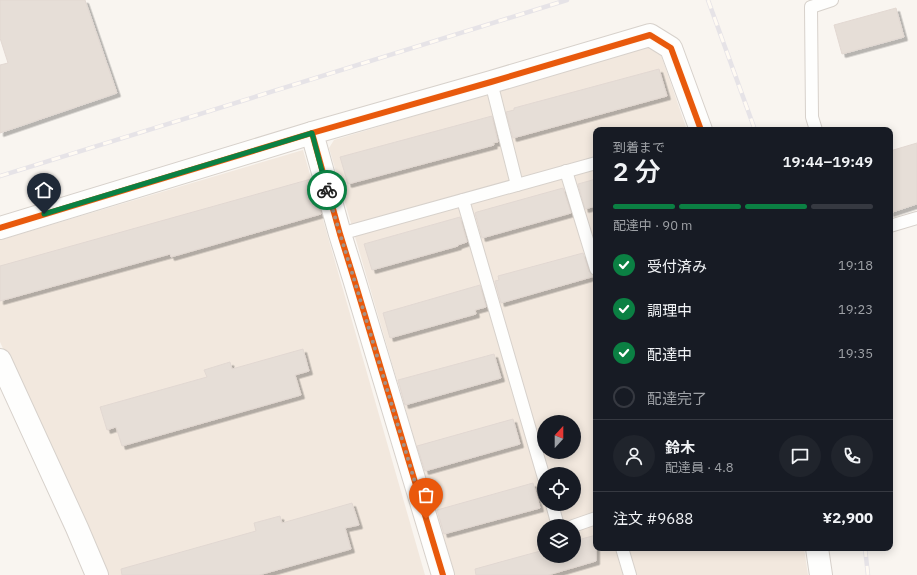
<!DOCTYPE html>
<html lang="ja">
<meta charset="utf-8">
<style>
body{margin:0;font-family:"IBM Plex Sans","Noto Sans JP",sans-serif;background:#20242c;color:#f1f3f6;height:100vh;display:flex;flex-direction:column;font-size:15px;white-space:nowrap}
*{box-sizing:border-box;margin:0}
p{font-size:13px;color:#9ea1a6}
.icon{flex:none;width:22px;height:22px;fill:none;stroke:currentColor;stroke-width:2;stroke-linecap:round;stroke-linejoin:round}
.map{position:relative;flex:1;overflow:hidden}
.sheet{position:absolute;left:593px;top:127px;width:300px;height:424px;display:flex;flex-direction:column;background:#171b24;border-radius:8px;box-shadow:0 2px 10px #0003}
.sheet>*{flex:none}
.needle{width:26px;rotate:21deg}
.buttons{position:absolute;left:537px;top:415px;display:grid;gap:8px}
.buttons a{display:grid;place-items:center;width:44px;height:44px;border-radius:50%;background:#171b24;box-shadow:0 2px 10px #0003;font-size:20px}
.pin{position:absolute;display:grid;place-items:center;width:34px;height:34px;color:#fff;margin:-41px -17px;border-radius:50% 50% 50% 0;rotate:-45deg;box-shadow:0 0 4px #0007}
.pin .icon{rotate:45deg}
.courier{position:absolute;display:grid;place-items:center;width:40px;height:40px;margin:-20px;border:3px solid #0b8043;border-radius:50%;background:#fff;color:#222;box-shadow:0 1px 5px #0007}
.overview em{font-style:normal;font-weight:600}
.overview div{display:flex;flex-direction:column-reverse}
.overview{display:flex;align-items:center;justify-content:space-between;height:68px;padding:0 20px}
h1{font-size:26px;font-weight:600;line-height:30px}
.bar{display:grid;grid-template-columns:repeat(4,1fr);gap:6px 4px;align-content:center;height:48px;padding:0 20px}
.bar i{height:5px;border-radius:3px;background:#363941}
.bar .selected{background:#0b8043}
.bar p{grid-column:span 4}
.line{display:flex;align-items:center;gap:10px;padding:0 20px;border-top:1px solid #363941}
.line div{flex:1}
.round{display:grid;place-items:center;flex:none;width:42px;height:42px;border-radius:21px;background:#20242c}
ol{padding:0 20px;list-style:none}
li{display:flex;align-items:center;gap:12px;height:44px}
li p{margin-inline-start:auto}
li .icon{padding:4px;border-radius:50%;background:#0b8043;color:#fff;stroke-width:4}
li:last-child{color:#9ea1a6}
li i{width:22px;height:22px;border:2px solid #363941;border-radius:50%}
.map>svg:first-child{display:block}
.residential{fill:#f2e8de;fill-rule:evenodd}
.building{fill:#e6ded7;stroke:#e2d8d2;filter:url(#shadow)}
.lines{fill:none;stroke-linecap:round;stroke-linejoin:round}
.lane-casing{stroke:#d7d1cb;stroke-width:14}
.street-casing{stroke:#d7d1cb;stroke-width:24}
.lane{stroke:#fefefd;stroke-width:12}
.street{stroke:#fefefd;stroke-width:22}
.rail-casing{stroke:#e6e3e7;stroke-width:4.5}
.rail{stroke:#fffaf3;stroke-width:3;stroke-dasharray:9;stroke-linecap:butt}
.cycleway-casing{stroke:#fffaf3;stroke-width:8}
.cycleway{stroke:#e8590c;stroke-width:6}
.done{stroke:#a69286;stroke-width:4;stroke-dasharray:0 7.2}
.route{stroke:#0b8043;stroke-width:5}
</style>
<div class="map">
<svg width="917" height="575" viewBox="0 0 917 575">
<defs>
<filter id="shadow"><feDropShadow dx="3.5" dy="3.5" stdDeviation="0" flood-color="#0004"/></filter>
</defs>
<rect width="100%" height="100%" fill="#f9f5f0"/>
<!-- residential -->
<g class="residential">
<path d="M 647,46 L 661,55 L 687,130 L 596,130 L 596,548 L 804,548 L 808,575 L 454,575 L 329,148 L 334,140 ZM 544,422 L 574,422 L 574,452 L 544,452 ZM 544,474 L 574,474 L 574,504 L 544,504 ZM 544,526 L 574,526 L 574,556 L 544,556 Z"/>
<polygon points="303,150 425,575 108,575 0,342 0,240"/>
</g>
<!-- building -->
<g class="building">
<polygon points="0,0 85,0 117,93 0,133 0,65 8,63 0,38"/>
<polygon points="896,8 904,37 842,54 834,25"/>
<polygon points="659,69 667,96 513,138 506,112 514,110 514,108"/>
<polygon points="492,116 498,142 493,143 494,145 348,184 340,157"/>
<polygon points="917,143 917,204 890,213 890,151"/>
<polygon points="311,179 321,214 171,257 170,254 0,301 0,266"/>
<polygon points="596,179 596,206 585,209 578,184"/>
<polygon points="563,188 571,213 482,238 475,213 477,212"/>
<polygon points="460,217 467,242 458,245 458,246 372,270 364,244"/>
<polygon points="583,253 589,272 595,276 501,303 495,281 499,280 498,276"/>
<polygon points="480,285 486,307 475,310 476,314 390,338 383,313"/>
<polygon points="303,349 309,371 295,375 301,395 122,446 116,427 107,430 100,407 207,377 204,370 230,362 232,369"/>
<polygon points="494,354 501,378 405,405 398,380"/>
<polygon points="513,419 520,444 425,471 417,446"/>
<polygon points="533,483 540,508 444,534 437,510"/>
<polygon points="352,503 359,525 345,528 351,549 259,575 122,575 121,569 256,531 254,523 280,516 282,523"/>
<polygon points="596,535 596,561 548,575 476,575 475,569 544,550 544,556 574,556 574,541"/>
</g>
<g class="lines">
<defs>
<g id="lane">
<polyline points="491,82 517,185"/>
<polyline points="816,130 812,117 811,7 832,0"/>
<polyline points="566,171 596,269"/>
<polyline points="463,200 544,478"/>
<polyline points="890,226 917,218"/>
<polyline points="340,234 596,163"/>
<polyline points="552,504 558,526"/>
<polyline points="573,526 596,518"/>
<polyline points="622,548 630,575"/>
</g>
<g id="street">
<polyline points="312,133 340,234 354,279 443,575"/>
<polyline points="0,228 312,133 491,82 650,35 671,48 701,130"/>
<polyline points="0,360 77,528 97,575"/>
<polyline points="817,548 821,575"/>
</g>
</defs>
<!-- lane casing -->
<use href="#lane" class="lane-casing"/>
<!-- street casing -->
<use href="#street" class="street-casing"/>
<!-- lane -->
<use href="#lane" class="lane"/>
<!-- street -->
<use href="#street" class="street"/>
<defs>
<g id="rail">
<polyline points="708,0 755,130"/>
<polyline points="0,176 567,0"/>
<polyline points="865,548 868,575"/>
</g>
</defs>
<!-- rail casing -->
<use href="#rail" class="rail-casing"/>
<!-- rail -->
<use href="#rail" class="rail"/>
<defs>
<g id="cycleway">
<polyline points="312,133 340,234 354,279 443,575"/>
<polyline points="0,228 312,133 491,82 650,35 671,48 701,130"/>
</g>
</defs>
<!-- cycleway casing -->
<use href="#cycleway" class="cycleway-casing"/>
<!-- cycleway -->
<use href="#cycleway" class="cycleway"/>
</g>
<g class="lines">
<!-- done -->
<polyline class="done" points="327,190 340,234 354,279 426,519"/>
<!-- route -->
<polyline class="route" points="44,214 312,133 327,190"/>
</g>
</svg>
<div class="buttons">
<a><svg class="needle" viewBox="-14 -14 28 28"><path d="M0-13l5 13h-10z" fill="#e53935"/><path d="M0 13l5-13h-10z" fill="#9ea1a6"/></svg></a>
<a><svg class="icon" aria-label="locate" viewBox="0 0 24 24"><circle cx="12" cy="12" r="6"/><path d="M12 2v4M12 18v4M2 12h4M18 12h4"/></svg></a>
<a><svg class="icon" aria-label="layers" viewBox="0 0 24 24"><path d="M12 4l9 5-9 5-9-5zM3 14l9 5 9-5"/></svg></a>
</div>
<div class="pin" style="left:426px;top:519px;background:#ea580c"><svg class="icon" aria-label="bag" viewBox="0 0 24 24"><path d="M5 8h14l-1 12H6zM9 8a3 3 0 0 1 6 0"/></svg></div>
<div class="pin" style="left:44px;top:214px;background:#1f2937"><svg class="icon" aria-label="home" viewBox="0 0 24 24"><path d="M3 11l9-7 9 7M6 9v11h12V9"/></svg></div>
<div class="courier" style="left:327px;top:190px"><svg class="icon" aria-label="bike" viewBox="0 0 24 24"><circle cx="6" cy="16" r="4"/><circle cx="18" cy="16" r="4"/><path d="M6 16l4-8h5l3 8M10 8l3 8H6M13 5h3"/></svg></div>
<section class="sheet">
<div class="overview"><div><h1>2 分</h1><p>到着まで</p></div><em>19:44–19:49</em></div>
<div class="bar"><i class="selected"></i><i class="selected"></i><i class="selected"></i><i></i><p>配達中 · 90 m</p></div>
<ol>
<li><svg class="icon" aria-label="check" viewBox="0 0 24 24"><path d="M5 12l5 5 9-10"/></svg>受付済み<p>19:18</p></li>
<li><svg class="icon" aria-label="check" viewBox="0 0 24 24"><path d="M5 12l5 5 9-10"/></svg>調理中<p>19:23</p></li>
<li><svg class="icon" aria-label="check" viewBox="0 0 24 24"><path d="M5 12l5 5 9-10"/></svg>配達中<p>19:35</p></li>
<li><i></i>配達完了</li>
</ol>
<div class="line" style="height:72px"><a class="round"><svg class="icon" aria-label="person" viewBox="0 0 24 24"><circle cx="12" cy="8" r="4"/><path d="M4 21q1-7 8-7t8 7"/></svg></a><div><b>鈴木</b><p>配達員 · 4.8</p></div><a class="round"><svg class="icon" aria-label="chat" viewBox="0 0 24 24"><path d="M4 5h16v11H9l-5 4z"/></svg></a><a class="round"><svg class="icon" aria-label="phone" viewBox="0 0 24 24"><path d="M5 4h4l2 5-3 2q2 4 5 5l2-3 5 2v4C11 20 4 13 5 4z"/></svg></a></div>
<div class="line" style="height:52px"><div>注文 #9688</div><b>¥2,900</b></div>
</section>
</div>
